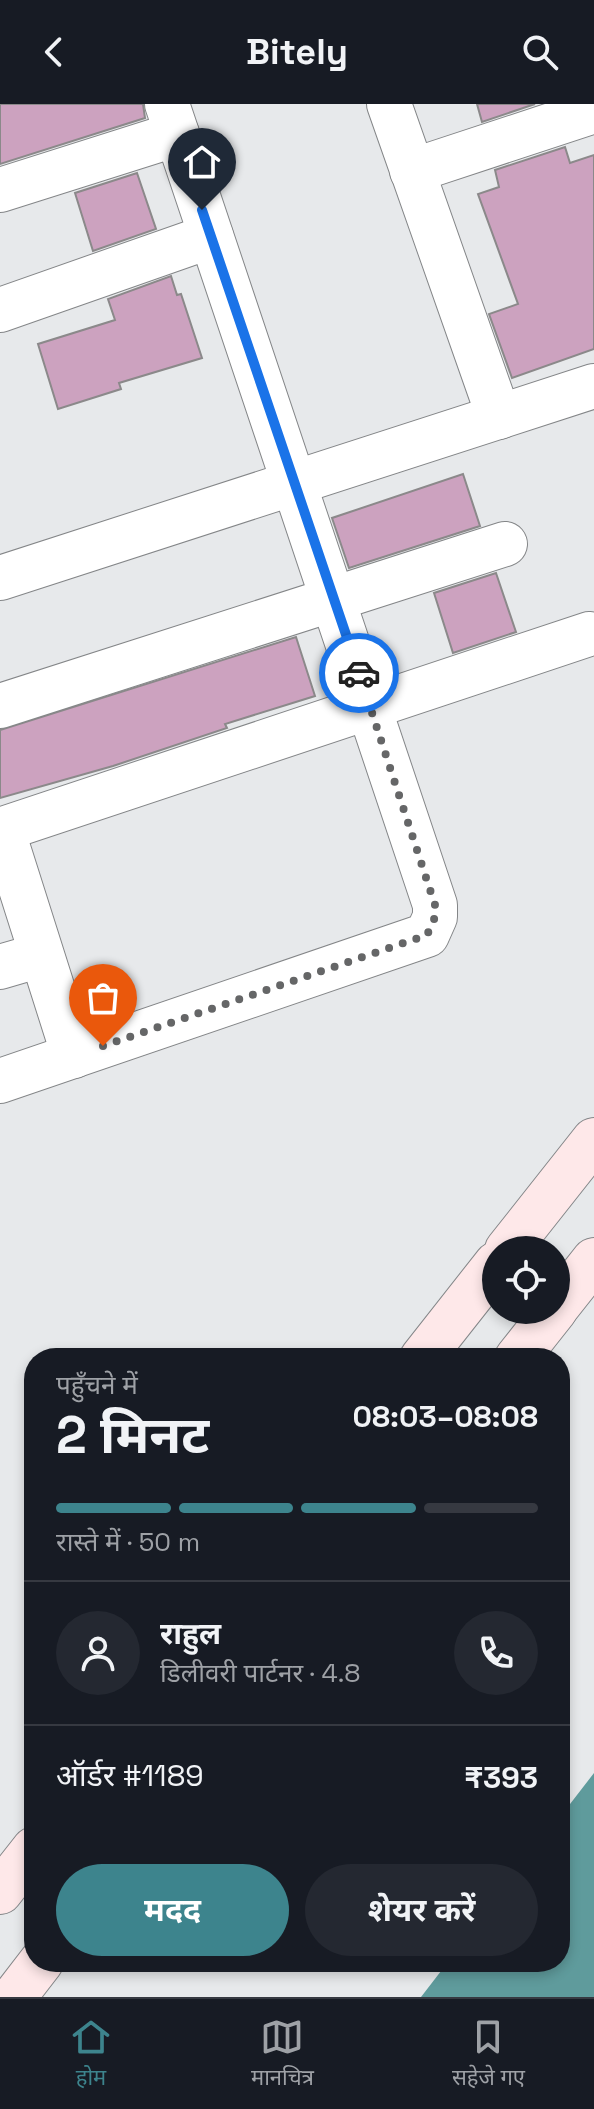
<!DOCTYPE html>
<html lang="hi">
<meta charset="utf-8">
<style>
body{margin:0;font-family:"Space Grotesk","Noto Sans Devanagari",sans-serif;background:#242831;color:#f1f3f6;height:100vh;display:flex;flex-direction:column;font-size:30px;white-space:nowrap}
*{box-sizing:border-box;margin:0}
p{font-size:26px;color:#9ea1a6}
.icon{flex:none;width:44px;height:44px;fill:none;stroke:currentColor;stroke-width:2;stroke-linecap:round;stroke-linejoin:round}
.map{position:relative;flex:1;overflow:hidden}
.details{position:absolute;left:24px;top:1244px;width:546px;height:624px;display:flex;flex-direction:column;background:#171b24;border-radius:32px;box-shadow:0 4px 12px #0003}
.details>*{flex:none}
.controls{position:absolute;left:482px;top:1132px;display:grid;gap:16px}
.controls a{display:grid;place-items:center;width:88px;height:88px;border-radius:50%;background:#171b24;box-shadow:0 4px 12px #0003;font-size:40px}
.pin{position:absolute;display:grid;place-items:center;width:68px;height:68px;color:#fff;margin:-82px -34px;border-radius:50% 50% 50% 0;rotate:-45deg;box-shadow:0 0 8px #0007}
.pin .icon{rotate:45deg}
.courier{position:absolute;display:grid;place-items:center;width:80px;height:80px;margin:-40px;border:6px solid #1a73e8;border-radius:50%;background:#fff;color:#222;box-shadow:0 2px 10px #0007}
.head em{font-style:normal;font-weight:700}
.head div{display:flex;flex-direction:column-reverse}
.head{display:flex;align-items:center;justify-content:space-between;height:136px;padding:0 32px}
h1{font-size:52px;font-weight:700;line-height:60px}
.bar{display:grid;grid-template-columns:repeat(4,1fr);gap:12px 8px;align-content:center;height:96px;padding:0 32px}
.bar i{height:10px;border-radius:6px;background:#363941}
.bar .on{background:#3d848d}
.bar p{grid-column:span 4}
.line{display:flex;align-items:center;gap:20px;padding:0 32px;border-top:2px solid #363941}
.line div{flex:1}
.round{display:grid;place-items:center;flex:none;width:84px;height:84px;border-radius:42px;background:#242831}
.action{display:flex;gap:16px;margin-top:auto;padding:16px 32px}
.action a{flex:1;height:92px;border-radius:48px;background:#3d848d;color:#fff;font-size:32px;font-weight:700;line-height:92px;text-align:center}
.action a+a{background:#242831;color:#f1f3f6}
header{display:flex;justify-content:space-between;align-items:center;height:104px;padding:0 32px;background:#171b24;font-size:36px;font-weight:700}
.tabs{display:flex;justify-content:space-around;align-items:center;height:112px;border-top:2px solid #363941;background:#171b24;font-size:22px;color:#9ea1a6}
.tabs a{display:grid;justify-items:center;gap:4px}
.tabs .on{color:#3d848d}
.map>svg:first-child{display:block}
.water{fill:#5f9b9c}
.building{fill:#cca2bf;stroke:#8b898a;stroke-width:2}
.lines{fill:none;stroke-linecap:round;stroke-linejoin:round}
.minor-casing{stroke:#848688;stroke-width:46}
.secondary-casing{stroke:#848688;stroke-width:46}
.minor{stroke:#fff;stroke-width:44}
.secondary{stroke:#fee8e9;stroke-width:44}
.done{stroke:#656667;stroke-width:8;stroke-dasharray:0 14.4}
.route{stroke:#1a73e8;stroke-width:10}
</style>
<header><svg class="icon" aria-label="back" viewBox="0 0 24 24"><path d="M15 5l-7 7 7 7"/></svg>Bitely<svg class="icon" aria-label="search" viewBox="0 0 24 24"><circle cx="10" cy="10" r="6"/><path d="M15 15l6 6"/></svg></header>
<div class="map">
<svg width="594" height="1893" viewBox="0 0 594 1893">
<rect width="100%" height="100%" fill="#e7e9eb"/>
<!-- water -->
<polygon class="water" points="594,1669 594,1893 421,1893 448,1858 560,1858 560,1713"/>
<!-- building -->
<g class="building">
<polygon points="0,0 143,0 145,14 0,60"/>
<polygon points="477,0 535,0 482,18"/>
<polygon points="565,43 570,59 594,51 594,245 512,274 489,210 518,200 478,90 499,83 495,66"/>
<polygon points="137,69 156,125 93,147 75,89"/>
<polygon points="171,172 177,191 181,190 202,254 119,279 121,285 58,305 38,240 115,216 108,195"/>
<polygon points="463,370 480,422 349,464 332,414"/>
<polygon points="496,469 516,528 453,549 434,489"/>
<polygon points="296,533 315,592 225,620 227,624 113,662 0,694 0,626"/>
</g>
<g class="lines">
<defs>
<g id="minor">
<polyline points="389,0 499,313"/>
<polyline points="412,67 594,7"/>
<polyline points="0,86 177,30"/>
<polyline points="0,206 211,132"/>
<polyline points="0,474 594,282"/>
<polyline points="0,602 505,440"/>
<polyline points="2,725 74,952"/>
<polyline points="0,726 589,530"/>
<polyline points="0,863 41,851"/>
<polyline points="0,977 427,831 435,813 435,801 167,0"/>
</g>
<g id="secondary">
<polyline points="507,1146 594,1036"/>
<polyline points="556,1204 594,1156"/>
<polyline points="422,1254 496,1160"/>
<polyline points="517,1254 555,1206"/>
<polyline points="0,1788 34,1745"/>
<polyline points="14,1893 41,1858"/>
</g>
</defs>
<!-- minor casing -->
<use href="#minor" class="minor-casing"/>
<!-- secondary casing -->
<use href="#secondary" class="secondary-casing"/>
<!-- minor -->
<use href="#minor" class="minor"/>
<!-- secondary -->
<use href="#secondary" class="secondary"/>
</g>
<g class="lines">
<!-- done -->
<polyline class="done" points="103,942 427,831 435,813 435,801 359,569"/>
<!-- route -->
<polyline class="route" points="202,106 359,569"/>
</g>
</svg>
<div class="controls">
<a><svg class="icon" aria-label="locate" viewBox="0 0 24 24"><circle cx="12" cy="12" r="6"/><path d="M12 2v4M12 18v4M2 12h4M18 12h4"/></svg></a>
</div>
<div class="pin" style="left:103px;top:942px;background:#ea580c"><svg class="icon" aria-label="bag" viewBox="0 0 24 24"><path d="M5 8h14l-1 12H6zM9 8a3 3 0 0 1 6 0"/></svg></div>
<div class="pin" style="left:202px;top:106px;background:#1f2937"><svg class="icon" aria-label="home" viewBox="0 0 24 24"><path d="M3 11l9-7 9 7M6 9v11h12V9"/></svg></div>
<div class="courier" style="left:359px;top:569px"><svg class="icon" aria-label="car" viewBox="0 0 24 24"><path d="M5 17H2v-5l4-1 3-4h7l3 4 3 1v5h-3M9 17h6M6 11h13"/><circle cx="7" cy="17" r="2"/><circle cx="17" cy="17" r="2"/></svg></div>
<section class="details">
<div class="head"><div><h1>2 मिनट</h1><p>पहुँचने में</p></div><em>08:03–08:08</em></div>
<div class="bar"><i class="on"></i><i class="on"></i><i class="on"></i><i></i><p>रास्ते में · 50 m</p></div>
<div class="line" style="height:144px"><a class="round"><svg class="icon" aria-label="person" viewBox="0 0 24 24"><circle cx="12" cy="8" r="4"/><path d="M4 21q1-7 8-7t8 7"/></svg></a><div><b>राहुल</b><p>डिलीवरी पार्टनर · 4.8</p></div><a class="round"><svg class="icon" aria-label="phone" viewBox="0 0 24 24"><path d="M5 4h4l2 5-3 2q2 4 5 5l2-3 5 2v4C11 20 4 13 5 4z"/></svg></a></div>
<div class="line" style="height:104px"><div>ऑर्डर #1189</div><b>₹393</b></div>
<div class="action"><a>मदद</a><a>शेयर करें</a></div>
</section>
</div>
<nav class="tabs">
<a class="on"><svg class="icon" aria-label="home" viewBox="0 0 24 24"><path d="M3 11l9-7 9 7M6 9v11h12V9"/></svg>होम</a>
<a><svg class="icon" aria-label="map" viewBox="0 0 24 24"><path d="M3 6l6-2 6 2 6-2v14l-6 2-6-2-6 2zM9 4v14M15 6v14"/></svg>मानचित्र</a>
<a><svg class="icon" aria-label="saved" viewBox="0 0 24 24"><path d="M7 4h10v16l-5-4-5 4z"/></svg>सहेजे गए</a>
</nav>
